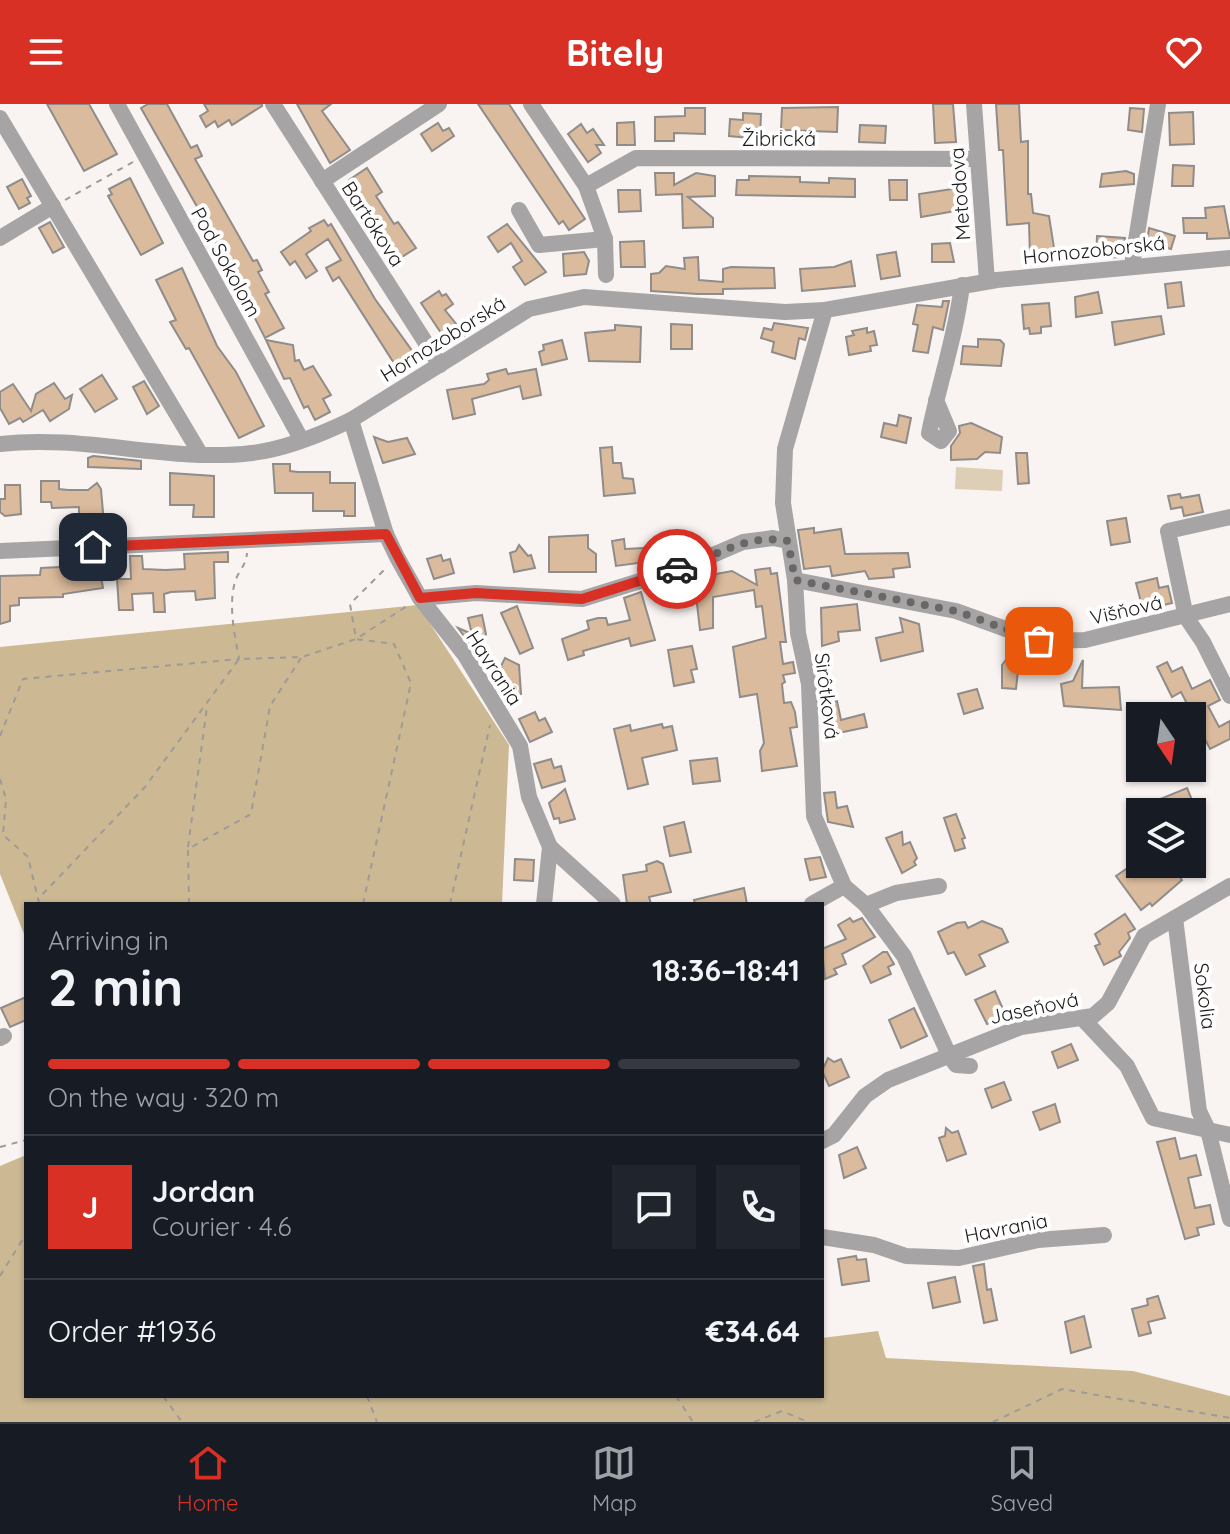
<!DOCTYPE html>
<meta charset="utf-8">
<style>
body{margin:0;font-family:Quicksand,sans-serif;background:#20242c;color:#f1f3f6;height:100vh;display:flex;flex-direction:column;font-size:30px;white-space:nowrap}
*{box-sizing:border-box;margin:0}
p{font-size:26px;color:#9ea1a6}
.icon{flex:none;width:44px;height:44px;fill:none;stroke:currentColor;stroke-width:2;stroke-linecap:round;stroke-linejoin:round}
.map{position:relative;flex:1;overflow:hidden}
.details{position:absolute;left:24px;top:798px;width:800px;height:496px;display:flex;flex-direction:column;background:#171b24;border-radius:0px;box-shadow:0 2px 6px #0004}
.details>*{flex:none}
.needle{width:52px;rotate:167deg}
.controls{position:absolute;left:1126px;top:598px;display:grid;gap:16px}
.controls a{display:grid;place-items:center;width:80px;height:80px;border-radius:0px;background:#171b24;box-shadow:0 2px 6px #0004;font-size:40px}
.pin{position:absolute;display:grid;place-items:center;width:68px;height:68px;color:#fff;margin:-34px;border-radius:16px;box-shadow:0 4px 12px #0006}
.courier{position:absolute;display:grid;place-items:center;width:80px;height:80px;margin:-40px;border:6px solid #d93025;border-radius:50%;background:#fff;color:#222;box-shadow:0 2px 10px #0007}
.head em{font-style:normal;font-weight:700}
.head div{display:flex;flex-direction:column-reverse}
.head{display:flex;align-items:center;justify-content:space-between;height:136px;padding:0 24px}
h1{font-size:52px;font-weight:700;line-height:60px}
.bar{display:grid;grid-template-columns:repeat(4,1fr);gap:12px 8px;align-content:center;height:96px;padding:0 24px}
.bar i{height:10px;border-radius:6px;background:#363941}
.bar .on{background:#d93025}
.bar p{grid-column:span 4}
.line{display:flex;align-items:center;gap:20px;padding:0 24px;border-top:2px solid #363941}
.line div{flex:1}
.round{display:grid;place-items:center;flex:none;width:84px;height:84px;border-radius:0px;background:#20242c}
header{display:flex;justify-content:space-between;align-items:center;height:104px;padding:0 24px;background:#d93025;color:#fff;font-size:36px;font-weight:700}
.menu{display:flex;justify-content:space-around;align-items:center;height:112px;border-top:2px solid #363941;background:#171b24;font-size:22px;color:#9ea1a6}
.menu a{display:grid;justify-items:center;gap:4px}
.menu .on{color:#d93025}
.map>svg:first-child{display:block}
.green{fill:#dccfb6}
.forest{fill:#ccb993}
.building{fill:#dbbb9d;stroke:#908c89;stroke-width:2}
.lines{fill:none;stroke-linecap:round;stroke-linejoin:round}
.path{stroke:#9e9a98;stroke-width:2;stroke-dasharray:6 6;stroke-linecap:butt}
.minor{stroke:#a6a4a4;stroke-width:16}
.done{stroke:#6a6766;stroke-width:8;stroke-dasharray:0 14.4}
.route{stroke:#d93025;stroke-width:10}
.labels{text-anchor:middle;stroke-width:8;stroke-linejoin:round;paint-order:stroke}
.street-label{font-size:20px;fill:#1d1b1a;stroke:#fff}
</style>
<header><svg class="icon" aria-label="menu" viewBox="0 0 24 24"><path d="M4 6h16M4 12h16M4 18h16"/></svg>Bitely<svg class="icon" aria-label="heart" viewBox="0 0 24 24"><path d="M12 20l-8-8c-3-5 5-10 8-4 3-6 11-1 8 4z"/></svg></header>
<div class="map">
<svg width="1230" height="1318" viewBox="0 0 1230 1318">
<rect width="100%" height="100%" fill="#f9f4f2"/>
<!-- green -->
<polygon class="green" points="956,363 1003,366 1002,387 955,385"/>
<!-- forest -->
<g class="forest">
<polygon points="418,501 509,641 502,800 26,800 26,835 0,770 0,543"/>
<polygon points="26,1051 26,1292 822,1292 822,1234 878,1227 886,1254 1133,1267 1230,1292 1230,1318 0,1318 0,1062"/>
</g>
<!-- building -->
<g class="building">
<polygon points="47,0 89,0 117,50 84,67"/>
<polygon points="148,0 167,0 191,44 197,41 202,52 195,55 253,157 257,156 262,166 258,168 269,188 265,190 284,224 265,234 208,122 141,4"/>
<polygon points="204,0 262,0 262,2 232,21 229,16 218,23 215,17 206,23 200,12 208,7"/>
<polygon points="297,0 331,0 322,7 350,46 330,59"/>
<polygon points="478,0 509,0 585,115 569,126 563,117 559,120"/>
<polygon points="933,0 953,0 956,38 935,39"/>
<polygon points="996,0 1019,0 1021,38 1028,37 1028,90 1031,90 1033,109 1049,112 1055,150 1030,152 1029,119 1007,121 1003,46 999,46"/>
<polygon points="838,3 837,28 781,26 782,4"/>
<polygon points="685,4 705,4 705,30 674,29 674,37 655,37 655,13 685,12"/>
<polygon points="1130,4 1144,5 1142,28 1128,26"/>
<polygon points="1193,8 1194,40 1170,41 1169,9"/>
<polygon points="743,9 761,10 760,35 729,32 730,15 743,16"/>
<polygon points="634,18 635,41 617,41 617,19"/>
<polygon points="438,19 443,27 449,24 454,32 432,47 421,30"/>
<polygon points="581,20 587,29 593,25 604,41 596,41 601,49 588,58 568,30"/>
<polygon points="860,21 886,22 885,39 859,38"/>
<polygon points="1173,61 1194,62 1193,82 1172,82"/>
<polygon points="367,64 382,88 376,92 394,120 398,118 416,144 394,158 348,87 354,83 349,76"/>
<polygon points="1126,67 1134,70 1134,80 1100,83 1102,70"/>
<polygon points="655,69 674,69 674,81 696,69 715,72 715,92 688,93 713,114 713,123 683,124 682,90 656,91"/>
<polygon points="749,72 800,73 800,78 829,79 829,74 855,75 855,93 736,91 737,76 749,76"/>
<polygon points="130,74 163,139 141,151 108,92 112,90 109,85"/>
<polygon points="22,75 31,92 27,94 30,99 19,105 7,83"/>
<polygon points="889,76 907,76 907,96 890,96"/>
<polygon points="959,84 961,106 921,113 919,90"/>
<polygon points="618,86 640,86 641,107 619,108"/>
<polygon points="1224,102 1230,134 1207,135 1207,129 1184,129 1183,114 1206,114 1205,104"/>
<polygon points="324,116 328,122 331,120 375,195 418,255 399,267 339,173 333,177 326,164 341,156 328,135 306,150 317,167 306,174 295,157 290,161 281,148 311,127 309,124"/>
<polygon points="50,118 64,143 53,149 39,124"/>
<polygon points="507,120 546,168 525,181 513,163 522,157 511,139 498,148 488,133"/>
<polygon points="1149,124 1175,132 1171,145 1147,138"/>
<polygon points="1097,132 1125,134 1122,153 1096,154"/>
<polygon points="644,137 645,163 621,163 620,138"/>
<polygon points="950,139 954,158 932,158 932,140"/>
<polygon points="584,148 589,157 586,170 564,172 563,150"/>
<polygon points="896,148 900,172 881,175 877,151"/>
<polygon points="698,153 699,176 723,178 723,165 731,163 774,164 775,184 723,185 723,190 698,190 651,187 651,170 659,169 666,162 685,165 684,154"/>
<polygon points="851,157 855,182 802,187 800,165 834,163"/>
<polygon points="182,164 217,242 236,268 264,322 239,334 189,244 186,245 170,218 176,216 156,176"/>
<polygon points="1181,178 1184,202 1168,204 1165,180"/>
<polygon points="439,187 442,192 446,190 453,200 445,206 465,231 449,241 421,199"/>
<polygon points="1098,188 1102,209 1076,213 1075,193"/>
<polygon points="943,197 949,197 943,226 933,223 928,249 913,247 918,221 913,220 917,201 942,203"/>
<polygon points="1049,199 1051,222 1041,223 1041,229 1030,230 1029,224 1024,225 1022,201"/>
<polygon points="1161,212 1164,230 1115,241 1112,218"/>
<polygon points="774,219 808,224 805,236 799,234 795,255 772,248 774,238 761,234 764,224 772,226"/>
<polygon points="671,220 692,221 692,245 671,245"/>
<polygon points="615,221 641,223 640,258 589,257 585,229 615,226"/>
<polygon points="867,224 867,229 874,227 877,241 870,242 871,247 849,251 846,233 854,231 852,227"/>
<polygon points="978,235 1000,236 1004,240 1001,262 961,260 963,242 978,243"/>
<polygon points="266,236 293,241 295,257 299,256 304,266 313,262 331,291 323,295 330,308 315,316 308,302 304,304 290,274 284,275"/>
<polygon points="562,236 567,255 542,261 539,248 544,246 543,241"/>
<polygon points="506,265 508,270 536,265 541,291 523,295 520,282 472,295 475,310 453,315 447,286 484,280 489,276 487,270"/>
<polygon points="102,271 117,295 95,308 80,285"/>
<polygon points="144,277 159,302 147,310 133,283"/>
<polygon points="54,279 65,295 72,291 69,305 50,317 43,306 23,318 20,314 9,320 0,304 0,288 13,280 31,307 36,290"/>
<polygon points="899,311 911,314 906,339 881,333 884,319 897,322"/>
<polygon points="971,319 1002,333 1000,349 985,348 977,355 951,356 951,342 960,329 959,322"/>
<polygon points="374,333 388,338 407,334 415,350 383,359"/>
<polygon points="612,343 613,359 621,359 623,374 633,375 635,389 604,392 600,344"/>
<polygon points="1016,349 1027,349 1029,379 1018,380"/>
<polygon points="93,352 141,357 141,365 88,363 88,354"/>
<polygon points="273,360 290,360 290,367 298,368 330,368 330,379 355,379 355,412 344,412 344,407 313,407 313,389 275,389"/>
<polygon points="170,369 214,372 214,413 193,413 194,401 170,401"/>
<polygon points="41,377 59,377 59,385 68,386 88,386 97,379 101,385 104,420 79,416 79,403 52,404 51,398 41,398"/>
<polygon points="5,381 20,381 21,410 5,412 0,408 0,395 5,395"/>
<polygon points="1180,390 1181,394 1199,391 1203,408 1184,412 1182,403 1171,405 1168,392"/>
<polygon points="1126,414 1130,438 1111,441 1107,417"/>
<polygon points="814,424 814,429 841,425 845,450 908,449 910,463 893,465 894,473 869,475 865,467 832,472 830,462 804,465 798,426"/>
<polygon points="588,431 588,444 596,450 596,468 549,468 549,433"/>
<polygon points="624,435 625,445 644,444 646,458 616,462 612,437"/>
<polygon points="519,441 528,452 531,451 535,464 514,468 510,449 516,447"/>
<polygon points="228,448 228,458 214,458 215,494 196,496 195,487 171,488 164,490 165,508 154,508 153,489 132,490 133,506 119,506 117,475 131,475 130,452 142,452 143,465 165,466 185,465 184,450"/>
<polygon points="441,451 443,457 450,455 454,469 434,475 427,455"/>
<polygon points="99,461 103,484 63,490 63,493 19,494 19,501 10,502 10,517 0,520 0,472 40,471 41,464"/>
<polygon points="770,464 771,470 777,469 786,538 780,538 783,560 793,558 795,569 783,571 785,578 782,580 784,599 791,598 795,608 797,623 790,624 797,662 762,667 760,647 764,639 757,590 740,593 733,543 766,534 762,502 756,503 754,486 713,493 713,524 700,526 694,474 732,467 757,481 755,466"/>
<polygon points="1157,474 1159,484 1168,482 1172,499 1143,506 1136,479"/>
<polygon points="641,488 655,536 631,542 629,534 583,547 584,551 568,556 562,535 589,525 587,517 598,514 606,514 608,521 630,516 624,494"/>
<polygon points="857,500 860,526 838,528 839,537 822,542 821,504"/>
<polygon points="517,502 533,544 520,550 501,509"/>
<polygon points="482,511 486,530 476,548 458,524 472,530 468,514"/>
<polygon points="900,514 919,520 923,547 881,557 876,534 903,528"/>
<polygon points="1012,539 1022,543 1022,565 1018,567 1016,585 1002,584 1002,561 1012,548"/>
<polygon points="692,542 697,565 691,566 694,578 674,582 668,546"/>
<polygon points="505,554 519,561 521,590 508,592 501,562"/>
<polygon points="1083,556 1082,584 1119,583 1121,606 1064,602 1061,580 1073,577"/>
<polygon points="1167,558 1172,568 1182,563 1192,585 1210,576 1220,596 1208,602 1219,623 1230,617 1230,635 1210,645 1181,588 1172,593 1157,563"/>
<polygon points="977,585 983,604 964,610 958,590"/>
<polygon points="837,597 841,616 864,610 867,623 829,631 823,601"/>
<polygon points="535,608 539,617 545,614 552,628 530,638 519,615"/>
<polygon points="662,620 663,624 672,622 677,646 642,654 648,680 628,685 614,625 630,621 631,627"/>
<polygon points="717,654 720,677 693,680 690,657"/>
<polygon points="551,655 554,664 561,662 565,677 542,684 534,660"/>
<polygon points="1187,684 1197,708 1158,708 1153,698"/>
<polygon points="565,685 575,715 560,719 559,714 554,715 549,699"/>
<polygon points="835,688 837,704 847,702 853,723 828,718 824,689"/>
<polygon points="956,710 965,734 962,735 965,744 955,747 944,714"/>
<polygon points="684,718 691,748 670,752 664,723"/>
<polygon points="902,728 903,741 910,738 917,754 914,758 916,761 902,769 886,734"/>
<polygon points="820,753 826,773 810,776 805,755"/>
<polygon points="515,755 534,756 533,777 514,776"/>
<polygon points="657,757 663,760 671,788 649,793 651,800 627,800 623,771 647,767 646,761"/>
<polygon points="1143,760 1171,760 1182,776 1152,802 1150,799 1141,806 1116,772 1126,765 1130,770"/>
<polygon points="744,784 747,800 695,800 694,796"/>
<polygon points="1125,810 1135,825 1128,829 1130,834 1119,848 1121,852 1104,861 1095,842 1100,840 1095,830"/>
<polygon points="850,814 853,818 862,814 875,833 842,850 846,860 834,865 837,870 825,875 822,845 846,835 838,821"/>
<polygon points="982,817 1002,825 1008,838 979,851 985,862 966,871 954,848 948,850 938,828 957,819 965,818 968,824"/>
<polygon points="883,848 887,848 894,860 888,863 891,870 871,879 863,862"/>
<polygon points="995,887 1006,912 987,920 975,896"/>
<polygon points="26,893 26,916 10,923 1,904"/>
<polygon points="914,904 927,932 901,944 889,916"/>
<polygon points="1071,940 1078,956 1058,964 1052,948"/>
<polygon points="828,954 834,958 841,955 849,973 829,982 822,967"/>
<polygon points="1004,978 1011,996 992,1004 985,985"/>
<polygon points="1055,1000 1060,1018 1040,1026 1033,1008"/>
<polygon points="946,1024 952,1029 958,1027 966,1050 947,1057 939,1034 945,1032"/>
<polygon points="1175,1034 1180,1055 1196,1051 1201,1071 1188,1074 1195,1104 1210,1101 1214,1120 1197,1124 1199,1131 1185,1135 1157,1038"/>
<polygon points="857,1043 866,1064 844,1074 839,1051"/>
<polygon points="856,1152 857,1156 866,1155 869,1177 842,1181 838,1155"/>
<polygon points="984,1160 987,1186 991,1185 997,1216 984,1219 973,1162"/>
<polygon points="955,1173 960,1198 933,1204 928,1179"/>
<polygon points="1158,1192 1165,1214 1148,1218 1151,1229 1139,1232 1132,1205 1148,1201 1147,1195"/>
<polygon points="1084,1212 1091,1243 1071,1249 1065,1218"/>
</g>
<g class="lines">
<!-- path -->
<g class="path">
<polyline points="65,96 133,58"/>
<path d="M 0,632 L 23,575 L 239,555 C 235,532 228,502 235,478 C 238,467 246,462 247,449"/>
<polyline points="0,675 6,695 3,731 28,753 38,795"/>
<polyline points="188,743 207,603"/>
<polyline points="40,800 38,795 145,683 239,555 302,553 356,535 350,500 385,465"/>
<polyline points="189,800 188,745 251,710 270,602 301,554"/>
<polyline points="363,800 411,579 394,540 356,535 407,502"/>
<polyline points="450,800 490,621"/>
<polyline points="0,1043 26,1036"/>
<polyline points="0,1172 26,1130"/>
<polyline points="163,1292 182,1318"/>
<polyline points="367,1292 377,1318"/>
<polyline points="676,1292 693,1318"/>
<polyline points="754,1318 782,1307 808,1318"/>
<polyline points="993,1318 1062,1285 1230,1314"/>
</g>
<!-- minor -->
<g class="minor">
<polyline points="117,0 301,335"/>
<polyline points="273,0 440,261"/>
<polyline points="974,0 987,177"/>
<polyline points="0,14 201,351"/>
<polyline points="322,77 439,0"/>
<polyline points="586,82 636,54 978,55"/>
<polyline points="519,106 539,141 605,135 586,82 531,0"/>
<polyline points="0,134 53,102"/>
<polyline points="605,135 606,171"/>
<polyline points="1132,161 1158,0"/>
<polyline points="825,206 785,345 783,399 795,476 798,529 809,580 814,712 844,782 866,801 904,852 949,951 956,961 970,962"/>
<path d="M 936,296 L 949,327 L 941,337 L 929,329 C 939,280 956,231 962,181"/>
<polyline points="351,316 386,430 397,453 420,494 465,551 520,642 529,693 550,743 544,800"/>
<path d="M 0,340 C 84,330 168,359 252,349 C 285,345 322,330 351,316 L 529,205 L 584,193 L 785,208 L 825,206 L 997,176 L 1230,154"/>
<polyline points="1230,413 1168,427 1186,513 1203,538 1230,592"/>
<polyline points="0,447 386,430"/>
<polyline points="795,476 956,507 1039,537 1085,536 1230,500"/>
<polyline points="420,494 476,489 582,495 685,463 743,438 773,434 788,437"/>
<polyline points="550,743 613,800"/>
<polyline points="812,800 844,782"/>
<polyline points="866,801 896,789 939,782"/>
<polyline points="1175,814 1199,1007 1208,1026 1230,1115"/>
<polyline points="1083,915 1127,962 1153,1014 1230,1031"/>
<polyline points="0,934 4,932"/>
<polyline points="822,1037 834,1031 865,992 888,976 1021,923 1093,912 1108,899 1144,832 1230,782"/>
<polyline points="822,1133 874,1141 906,1152 959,1154 1038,1136 1104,1131"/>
</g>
</g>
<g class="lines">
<!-- done -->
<path class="done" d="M 677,465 C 716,453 745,429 788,437 L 795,476 L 956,507 L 1039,537"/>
<!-- route -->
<polyline class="route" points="93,443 386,430 420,494 476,489 582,495 677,465"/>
</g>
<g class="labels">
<!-- street labels -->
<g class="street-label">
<text x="779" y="42">Žibrická</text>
<text transform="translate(960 90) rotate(-94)" y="7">Metodova</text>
<text transform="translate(373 120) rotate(57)" y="7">Bartókova</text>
<text transform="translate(1094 146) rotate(-6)" y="7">Hornozoborská</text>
<text transform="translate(226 158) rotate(61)" y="7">Pod Sokolom</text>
<text transform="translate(443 235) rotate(-32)" y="7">Hornozoborská</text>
<text transform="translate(1126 506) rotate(-13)" y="7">Višňová</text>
<text transform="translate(494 564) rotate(57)" y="7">Havrania</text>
<text transform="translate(827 592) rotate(83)" y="7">Sirôtková</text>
<text transform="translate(1205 892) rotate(83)" y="7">Sokolia</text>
<text transform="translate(1034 904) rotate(-12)" y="7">Jaseňová</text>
<text transform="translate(1006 1124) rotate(-11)" y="7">Havrania</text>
</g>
</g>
</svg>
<div class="controls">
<a><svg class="needle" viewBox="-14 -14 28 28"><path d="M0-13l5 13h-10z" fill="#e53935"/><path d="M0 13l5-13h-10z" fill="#9ea1a6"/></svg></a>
<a><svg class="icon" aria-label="layers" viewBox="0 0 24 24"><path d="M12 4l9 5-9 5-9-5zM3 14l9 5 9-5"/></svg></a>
</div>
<div class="pin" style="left:1039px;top:537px;background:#ea580c"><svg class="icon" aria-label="bag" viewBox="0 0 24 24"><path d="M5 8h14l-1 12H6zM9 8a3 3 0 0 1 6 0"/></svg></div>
<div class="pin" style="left:93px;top:443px;background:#1f2937"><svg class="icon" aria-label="home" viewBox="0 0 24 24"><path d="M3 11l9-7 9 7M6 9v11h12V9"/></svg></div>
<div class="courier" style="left:677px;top:465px"><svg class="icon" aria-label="car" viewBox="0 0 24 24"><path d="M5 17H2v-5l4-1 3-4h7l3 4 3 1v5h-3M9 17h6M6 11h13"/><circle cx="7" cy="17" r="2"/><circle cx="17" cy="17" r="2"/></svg></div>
<section class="details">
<div class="head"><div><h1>2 min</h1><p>Arriving in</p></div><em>18:36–18:41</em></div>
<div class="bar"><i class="on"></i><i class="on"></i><i class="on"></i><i></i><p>On the way · 320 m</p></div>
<div class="line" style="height:144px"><b class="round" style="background:#d93025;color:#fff">J</b><div><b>Jordan</b><p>Courier · 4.6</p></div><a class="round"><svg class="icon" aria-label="chat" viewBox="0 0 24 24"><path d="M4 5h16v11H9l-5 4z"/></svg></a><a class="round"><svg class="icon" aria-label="phone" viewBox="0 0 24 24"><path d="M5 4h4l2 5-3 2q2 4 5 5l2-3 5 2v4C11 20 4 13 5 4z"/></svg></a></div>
<div class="line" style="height:104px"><div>Order #1936</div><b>€34.64</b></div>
</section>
</div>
<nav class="menu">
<a class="on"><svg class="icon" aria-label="home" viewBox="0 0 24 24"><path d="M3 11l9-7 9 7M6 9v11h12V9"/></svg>Home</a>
<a><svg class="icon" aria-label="map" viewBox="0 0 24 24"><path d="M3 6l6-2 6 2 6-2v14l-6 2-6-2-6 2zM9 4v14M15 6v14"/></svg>Map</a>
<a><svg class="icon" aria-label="saved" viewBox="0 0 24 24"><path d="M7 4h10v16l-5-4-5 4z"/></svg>Saved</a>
</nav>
